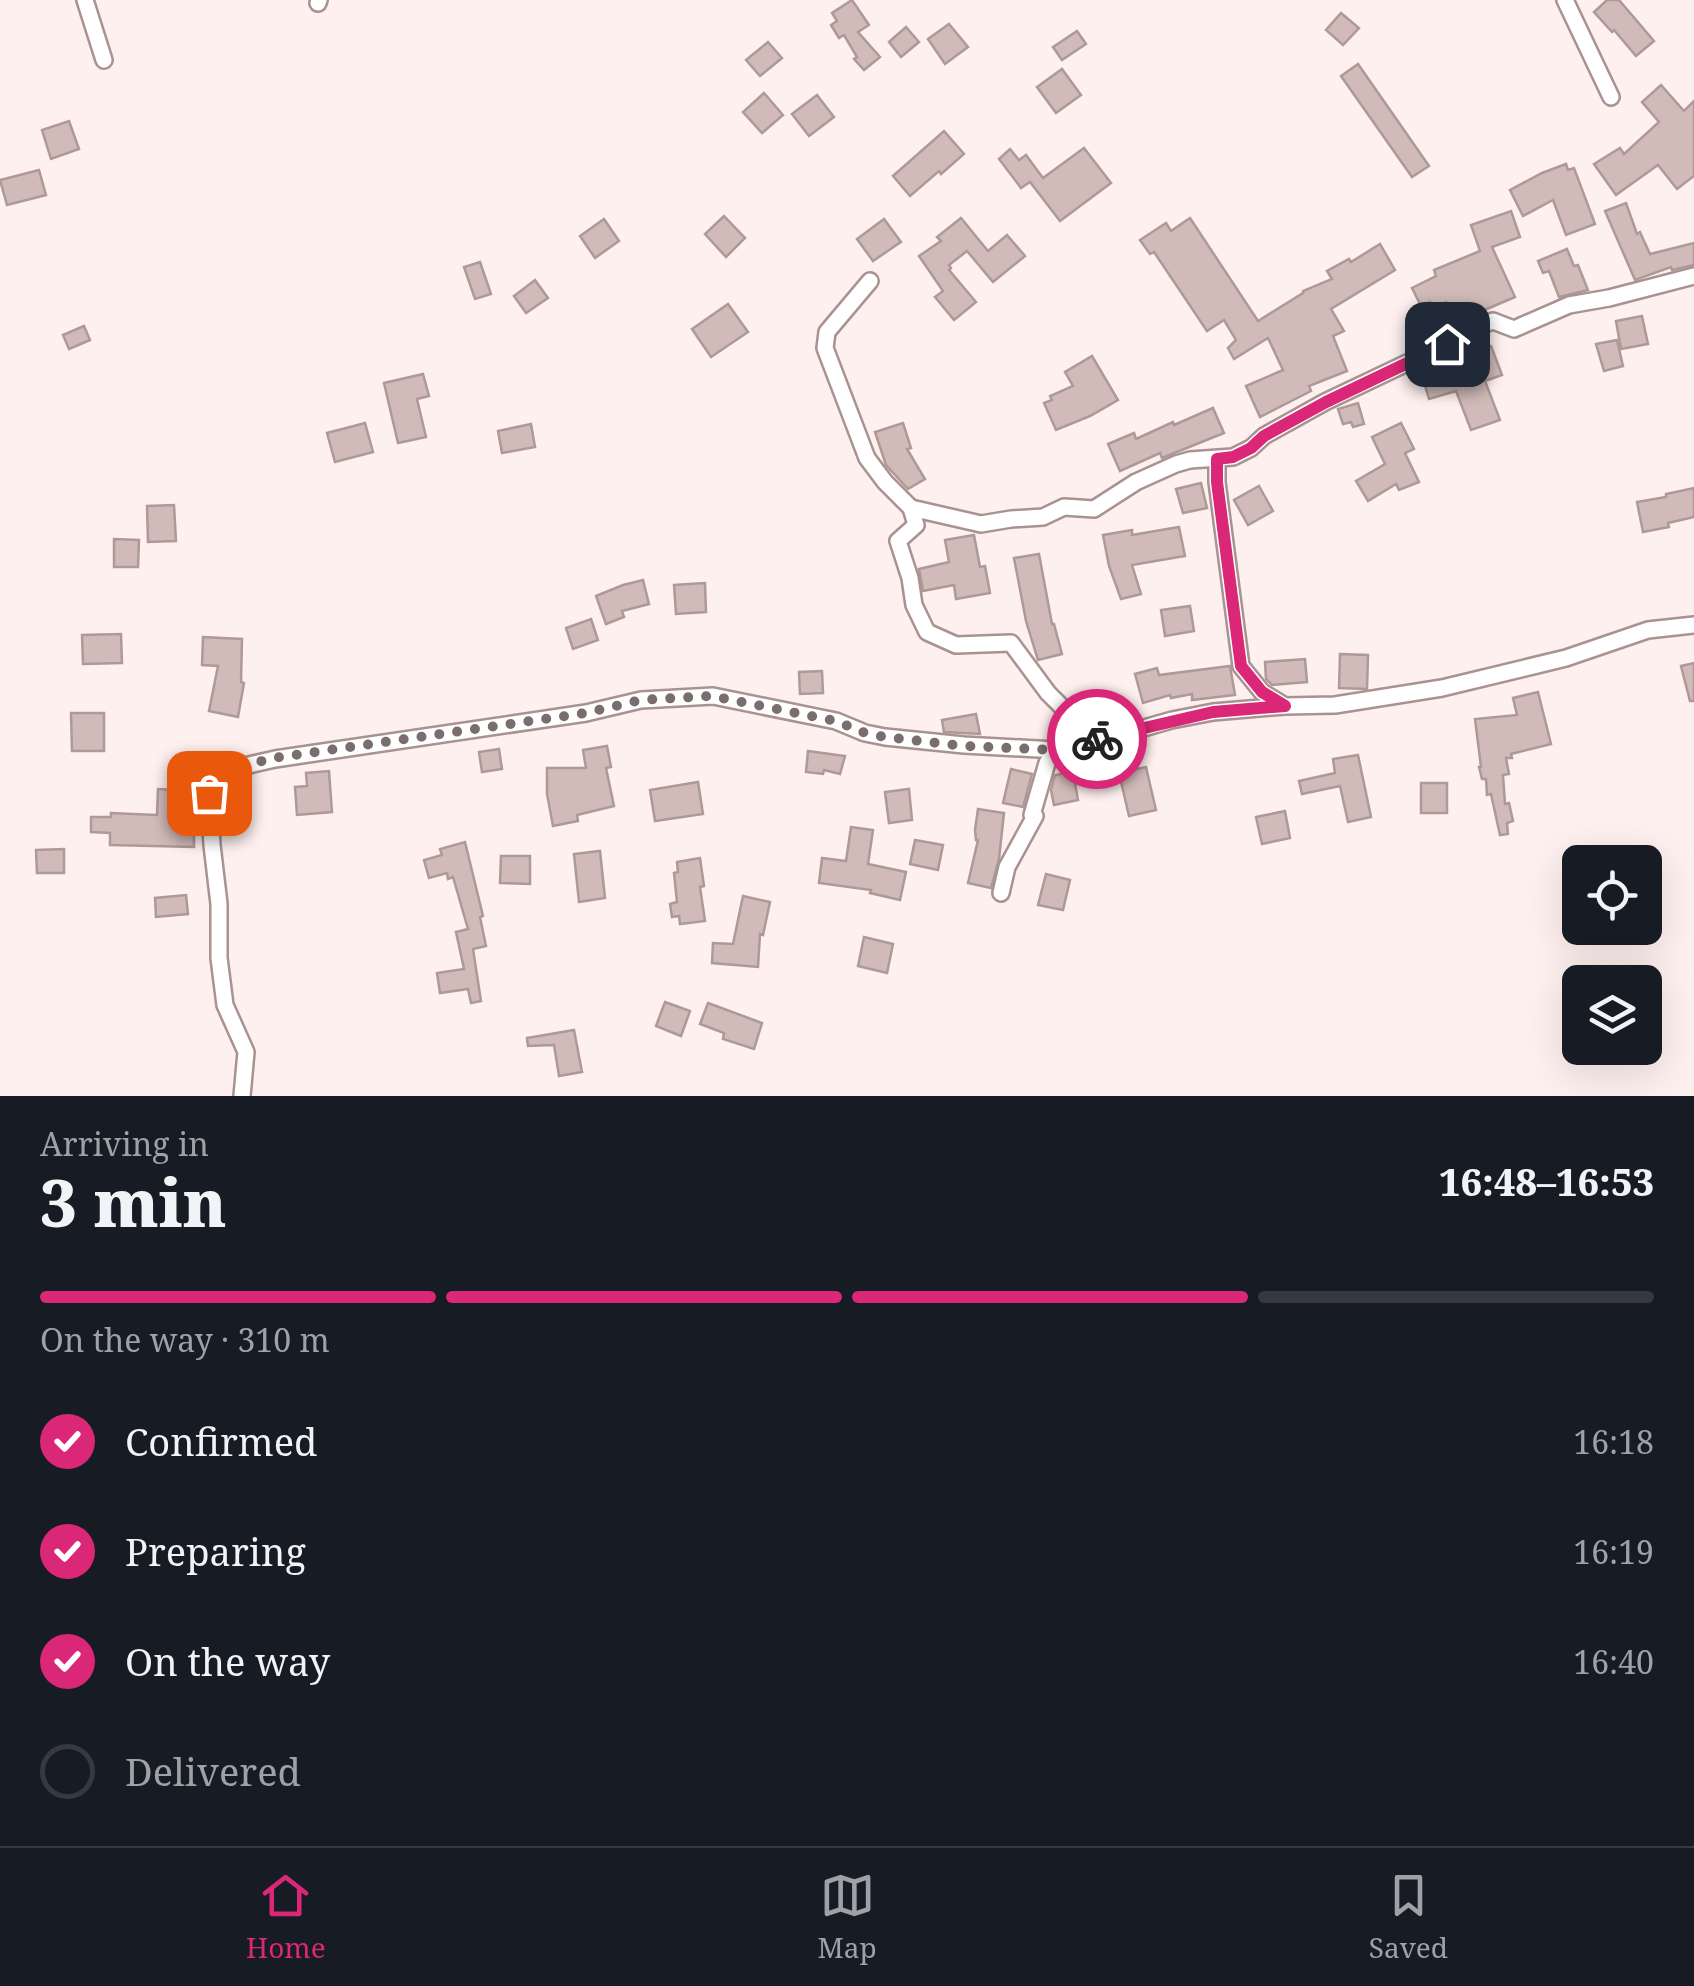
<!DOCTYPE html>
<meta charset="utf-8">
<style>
body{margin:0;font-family:"Noto Serif",serif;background:#20242c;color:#f1f3f6;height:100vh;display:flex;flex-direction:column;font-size:38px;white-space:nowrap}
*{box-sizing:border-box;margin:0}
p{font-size:32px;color:#9ea1a6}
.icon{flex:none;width:55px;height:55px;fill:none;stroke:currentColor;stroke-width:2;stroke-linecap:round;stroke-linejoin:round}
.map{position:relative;height:1096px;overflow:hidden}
.panel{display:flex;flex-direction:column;background:#171b24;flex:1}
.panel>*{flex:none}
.tools{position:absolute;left:1562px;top:845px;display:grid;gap:20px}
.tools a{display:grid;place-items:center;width:100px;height:100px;border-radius:15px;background:#171b24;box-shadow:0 10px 40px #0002;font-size:50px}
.pin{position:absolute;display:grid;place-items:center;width:85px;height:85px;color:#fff;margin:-42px;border-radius:20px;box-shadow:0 5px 15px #0006}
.courier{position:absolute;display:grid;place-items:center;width:100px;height:100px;margin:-50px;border:8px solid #db2777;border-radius:50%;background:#fff;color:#222;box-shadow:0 2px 12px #0007}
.headline em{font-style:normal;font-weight:800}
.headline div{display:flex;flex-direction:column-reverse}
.headline{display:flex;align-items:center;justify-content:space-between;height:170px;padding:0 40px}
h1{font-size:65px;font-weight:800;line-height:75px}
.bar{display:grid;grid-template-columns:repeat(4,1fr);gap:15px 10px;align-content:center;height:120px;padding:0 40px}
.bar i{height:12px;border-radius:8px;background:#363941}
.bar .selected{background:#db2777}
.bar p{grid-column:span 4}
ol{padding:0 40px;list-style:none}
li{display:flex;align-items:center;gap:30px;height:110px}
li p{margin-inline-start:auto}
li .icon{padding:10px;border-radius:50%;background:#db2777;color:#fff;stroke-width:4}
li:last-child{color:#9ea1a6}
li i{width:55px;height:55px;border:5px solid #363941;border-radius:50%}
.dock{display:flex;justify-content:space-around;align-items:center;height:140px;border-top:2px solid #363941;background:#171b24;font-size:28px;color:#9ea1a6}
.dock a{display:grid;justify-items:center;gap:5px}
.dock .selected{color:#db2777}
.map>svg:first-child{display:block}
.building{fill:#d1bbb9;stroke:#af9998;stroke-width:2.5}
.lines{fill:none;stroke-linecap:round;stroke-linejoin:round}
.street-casing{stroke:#a89391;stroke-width:20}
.street{stroke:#fff;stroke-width:15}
.done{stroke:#796e6d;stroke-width:10;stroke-dasharray:0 18}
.route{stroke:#db2777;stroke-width:12}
</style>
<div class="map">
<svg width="1694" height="1096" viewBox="0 0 1694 1096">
<rect width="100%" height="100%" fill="#fef0ef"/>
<!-- building -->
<g class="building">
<polygon points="852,0 869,25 858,32 880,57 864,70 854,59 857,57 844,35 839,38 831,25 837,21 832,13"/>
<polygon points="1607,0 1619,0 1654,41 1636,56 1614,30 1612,32 1594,12"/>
<polygon points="1341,13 1359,28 1343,45 1326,30"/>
<polygon points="949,24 968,47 945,64 928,39"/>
<polygon points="906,27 919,42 901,57 889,42"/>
<polygon points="1077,31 1086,44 1062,60 1053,47"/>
<polygon points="768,42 782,58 760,76 746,60"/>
<polygon points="1358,64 1429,166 1412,177 1341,76"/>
<polygon points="1062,69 1081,95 1056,113 1037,87"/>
<polygon points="1661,85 1684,111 1694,101 1694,176 1677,189 1658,165 1616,195 1594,164 1620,148 1624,154 1659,122 1642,102"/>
<polygon points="764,93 783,115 762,133 743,112"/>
<polygon points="817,95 834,117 809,136 792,114"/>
<polygon points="69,121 79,149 51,159 42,130"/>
<polygon points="944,131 964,154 941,174 939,171 910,196 893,176"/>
<polygon points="1084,148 1111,183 1060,221 1030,182 1021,188 999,159 1010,149 1019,160 1026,155 1043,178"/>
<polygon points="1566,164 1568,170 1574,168 1595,224 1566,235 1553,200 1523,216 1510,190 1542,173"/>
<polygon points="39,170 46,195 7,205 0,180"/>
<polygon points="1626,203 1637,234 1640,232 1650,254 1694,243 1694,265 1672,270 1671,267 1635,280 1605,211"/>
<polygon points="1511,211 1520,237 1492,247 1515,297 1454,323 1446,302 1433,308 1430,302 1421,306 1412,288 1436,276 1434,270 1480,251 1471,225"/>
<polygon points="724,216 745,238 726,257 705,234"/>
<polygon points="961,218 988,251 1007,235 1025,256 993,282 967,251 949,265 951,268 949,270 976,302 954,320 935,297 943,291 919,256 941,241 937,237"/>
<polygon points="1190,218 1258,321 1303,293 1303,291 1332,279 1327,271 1349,259 1351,262 1380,244 1395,270 1331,309 1344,331 1333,336 1347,371 1309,386 1311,391 1260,417 1246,386 1283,370 1268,338 1234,359 1228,348 1236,340 1224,320 1207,331 1154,252 1150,254 1140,240 1166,223 1171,231"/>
<polygon points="604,219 619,241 595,258 580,236"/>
<polygon points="884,219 901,242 873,261 857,239"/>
<polygon points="1567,249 1574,266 1578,265 1588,290 1559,297 1549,271 1543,273 1538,261"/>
<polygon points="480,262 491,294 475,299 464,267"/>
<polygon points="535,280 548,298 526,313 514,296"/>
<polygon points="728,304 748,332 711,357 692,329"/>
<polygon points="1642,316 1648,344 1621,349 1616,321"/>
<polygon points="84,326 90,340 69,349 63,335"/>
<polygon points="1617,340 1623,366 1604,371 1596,344"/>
<polygon points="1491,346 1502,375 1485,381 1500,420 1471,430 1456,391 1429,399 1423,379 1464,365 1461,357"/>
<polygon points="1092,356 1118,400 1090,416 1056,430 1044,403 1052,400 1050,396 1073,386 1065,372"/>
<polygon points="423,374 429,396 417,399 426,437 398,443 384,383"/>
<polygon points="1358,403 1364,424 1353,427 1351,422 1343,424 1338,409"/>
<polygon points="1213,408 1224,433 1162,458 1160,453 1120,471 1108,444 1134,433 1136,439 1173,422 1174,425"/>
<polygon points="365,423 373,452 335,462 327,433"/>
<polygon points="903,423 911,448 907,449 925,479 908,489 886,465 875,432"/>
<polygon points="1401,423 1414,449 1405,453 1419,482 1399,490 1396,484 1368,501 1356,481 1385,464 1372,437"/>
<polygon points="531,424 535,447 502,453 498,431"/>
<polygon points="1201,483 1207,508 1183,513 1176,489"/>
<polygon points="1259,486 1273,511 1248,525 1234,500"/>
<polygon points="1694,488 1694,517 1668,523 1669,527 1643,532 1637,502 1666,497 1666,494"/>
<polygon points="174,505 176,541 148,542 147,506"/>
<polygon points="1179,527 1185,556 1132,565 1141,594 1121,599 1109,566 1103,535 1132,530 1132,535"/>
<polygon points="974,535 980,567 985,566 990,593 956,599 954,585 923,591 919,569 949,562 945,540"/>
<polygon points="114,539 139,540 138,567 114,567"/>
<polygon points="1039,554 1052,624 1054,624 1062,654 1038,660 1026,621 1014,558"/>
<polygon points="643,580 649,604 622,611 624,617 606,624 596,596 623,585"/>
<polygon points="705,583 706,612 676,614 674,585"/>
<polygon points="1190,606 1194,631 1165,636 1161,610"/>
<polygon points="591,619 598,640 573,649 566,628"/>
<polygon points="121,634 122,663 83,664 82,635"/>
<polygon points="203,637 242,639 241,682 244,683 238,717 209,711 218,666 202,665"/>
<polygon points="1340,654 1368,655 1367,689 1339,688"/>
<polygon points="1305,659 1307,682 1272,685 1266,679 1265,662"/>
<polygon points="1694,663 1694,701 1690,701 1681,666"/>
<polygon points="1230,666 1235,695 1192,700 1192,694 1171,698 1170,695 1143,703 1135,674 1157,668 1159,675"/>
<polygon points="822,671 823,693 800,694 799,672"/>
<polygon points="1538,692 1551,744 1511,754 1512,758 1506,758 1509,774 1503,775 1505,804 1509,803 1513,821 1507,823 1508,834 1500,835 1491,794 1487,795 1486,779 1482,779 1479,767 1481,767 1475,719 1517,715 1513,698"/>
<polygon points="71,713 104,713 104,751 72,751"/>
<polygon points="976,714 980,734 944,732 942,720"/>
<polygon points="607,746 611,767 606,768 614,806 577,815 578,821 553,826 547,794 547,768 586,768 583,750"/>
<polygon points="499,749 502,769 482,772 479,752"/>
<polygon points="808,751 845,756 840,774 824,770 823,774 806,772"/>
<polygon points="1358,755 1371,817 1348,822 1340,786 1302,794 1299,781 1335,773 1333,759"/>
<polygon points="1146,767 1156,810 1129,816 1119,773"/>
<polygon points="1011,769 1032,774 1023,807 1003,803"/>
<polygon points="329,771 332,812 297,815 295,787 307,786 306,773"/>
<polygon points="1073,772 1078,800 1054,805 1051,790 1055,775"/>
<polygon points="698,782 703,814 655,821 650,790"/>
<rect x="1421" y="783" width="26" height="30"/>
<polygon points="158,789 193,791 191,823 194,823 194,847 110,845 110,833 91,832 91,817 111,817 111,813 157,815"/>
<polygon points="909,789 912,820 889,823 885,792"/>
<polygon points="978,809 1004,813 999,859 991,888 968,883 978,840 976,840 975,830"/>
<polygon points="1285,811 1290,838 1262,844 1256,817"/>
<polygon points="851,827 873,830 868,864 906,872 900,900 870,893 871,890 819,883 822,858 846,861"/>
<polygon points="915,840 943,845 938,870 910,864"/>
<polygon points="465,842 483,916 480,917 486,946 473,949 481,1001 471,1003 468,989 440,993 437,973 464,969 456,932 468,929 453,877 448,879 447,873 429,878 424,860 442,855 440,849"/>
<polygon points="64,849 64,873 37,873 36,850"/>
<polygon points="600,851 605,898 579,902 574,854"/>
<polygon points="501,856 530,856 530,884 500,883"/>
<polygon points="700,858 704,886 700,887 705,921 680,924 679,916 672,917 670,904 677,902 674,873 678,872 677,862"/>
<polygon points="1046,874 1070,880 1063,910 1038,905"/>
<polygon points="186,895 188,914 156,917 155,898"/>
<polygon points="743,896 770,902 763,935 760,934 758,967 712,963 713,943 733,944"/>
<polygon points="864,937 893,944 887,973 858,966"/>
<polygon points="665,1002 690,1011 681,1036 656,1026"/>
<polygon points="708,1003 762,1023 754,1049 723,1039 724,1033 700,1024"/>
<polygon points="574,1030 582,1072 559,1076 554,1045 528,1046 527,1038"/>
</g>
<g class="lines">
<defs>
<g id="street">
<polyline points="85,0 104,60"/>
<polyline points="1565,0 1611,97"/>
<polyline points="318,3 319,0"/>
<polyline points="870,281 827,332 825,348 867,458 885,482 911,508 916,525 898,541 910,578 914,605 927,632 956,645 1011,643 1048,693 1066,711 1088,739"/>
<polyline points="1217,459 1217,482 1241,666 1262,692 1285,706"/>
<polyline points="911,508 981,524 1011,519 1043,517 1064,507 1094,509 1136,482 1176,464 1190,460 1233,457 1251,448 1264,436 1325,402 1447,344 1457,334 1493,321 1514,329 1569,305 1609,298 1694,276"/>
<polyline points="1001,893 1007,867 1035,816 1032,815 1047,763 1056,750"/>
<polyline points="242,1096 246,1052 225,1005 219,958 219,904 212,845 209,793 210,774 275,759 586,713 641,700 713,696 836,721 865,733 885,737 964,745 1056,750 1088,739 1105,739 1172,720 1213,712 1285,706 1335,705 1442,688 1566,658 1648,630 1694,625"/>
</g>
</defs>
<!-- street casing -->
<use href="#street" class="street-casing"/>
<!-- street -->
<use href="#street" class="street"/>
</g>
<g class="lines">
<!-- done -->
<polyline class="done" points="209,793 210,774 274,758 586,713 641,700 712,696 836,721 865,733 885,737 964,746 1056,750 1088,739 1097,739"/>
<!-- route -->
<polyline class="route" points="1097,739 1213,712 1285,706 1262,692 1241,666 1217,482 1217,459 1233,457 1251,448 1264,436 1326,402 1447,344"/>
</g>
</svg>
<div class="tools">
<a><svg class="icon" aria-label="locate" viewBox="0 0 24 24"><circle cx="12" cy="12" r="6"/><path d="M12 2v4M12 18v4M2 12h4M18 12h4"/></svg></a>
<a><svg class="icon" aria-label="layers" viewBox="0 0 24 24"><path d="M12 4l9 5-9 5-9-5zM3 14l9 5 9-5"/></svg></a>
</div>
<div class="pin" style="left:209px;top:793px;background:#ea580c"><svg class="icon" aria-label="bag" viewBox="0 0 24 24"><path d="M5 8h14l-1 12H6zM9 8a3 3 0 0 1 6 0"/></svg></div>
<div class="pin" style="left:1447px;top:344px;background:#1f2937"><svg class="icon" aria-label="home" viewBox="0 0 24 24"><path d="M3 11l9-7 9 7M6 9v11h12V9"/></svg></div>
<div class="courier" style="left:1097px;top:739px"><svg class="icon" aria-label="bike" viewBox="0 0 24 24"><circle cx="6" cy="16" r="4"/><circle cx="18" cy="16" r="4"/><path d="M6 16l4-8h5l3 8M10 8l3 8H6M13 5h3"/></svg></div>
</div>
<section class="panel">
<div class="headline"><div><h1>3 min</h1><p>Arriving in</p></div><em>16:48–16:53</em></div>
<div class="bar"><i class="selected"></i><i class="selected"></i><i class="selected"></i><i></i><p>On the way · 310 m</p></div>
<ol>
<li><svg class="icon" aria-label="check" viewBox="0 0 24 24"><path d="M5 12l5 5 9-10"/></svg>Confirmed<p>16:18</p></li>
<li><svg class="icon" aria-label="check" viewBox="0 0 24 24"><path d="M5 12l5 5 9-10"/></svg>Preparing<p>16:19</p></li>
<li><svg class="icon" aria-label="check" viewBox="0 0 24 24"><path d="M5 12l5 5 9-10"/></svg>On the way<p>16:40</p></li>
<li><i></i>Delivered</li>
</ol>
</section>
<nav class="dock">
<a class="selected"><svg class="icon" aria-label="home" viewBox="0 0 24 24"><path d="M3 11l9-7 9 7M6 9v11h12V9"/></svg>Home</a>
<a><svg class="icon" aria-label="map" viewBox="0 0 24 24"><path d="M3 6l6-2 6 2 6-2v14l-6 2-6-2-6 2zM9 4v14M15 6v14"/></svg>Map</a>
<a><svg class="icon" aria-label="saved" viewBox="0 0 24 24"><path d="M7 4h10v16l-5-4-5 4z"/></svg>Saved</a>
</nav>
